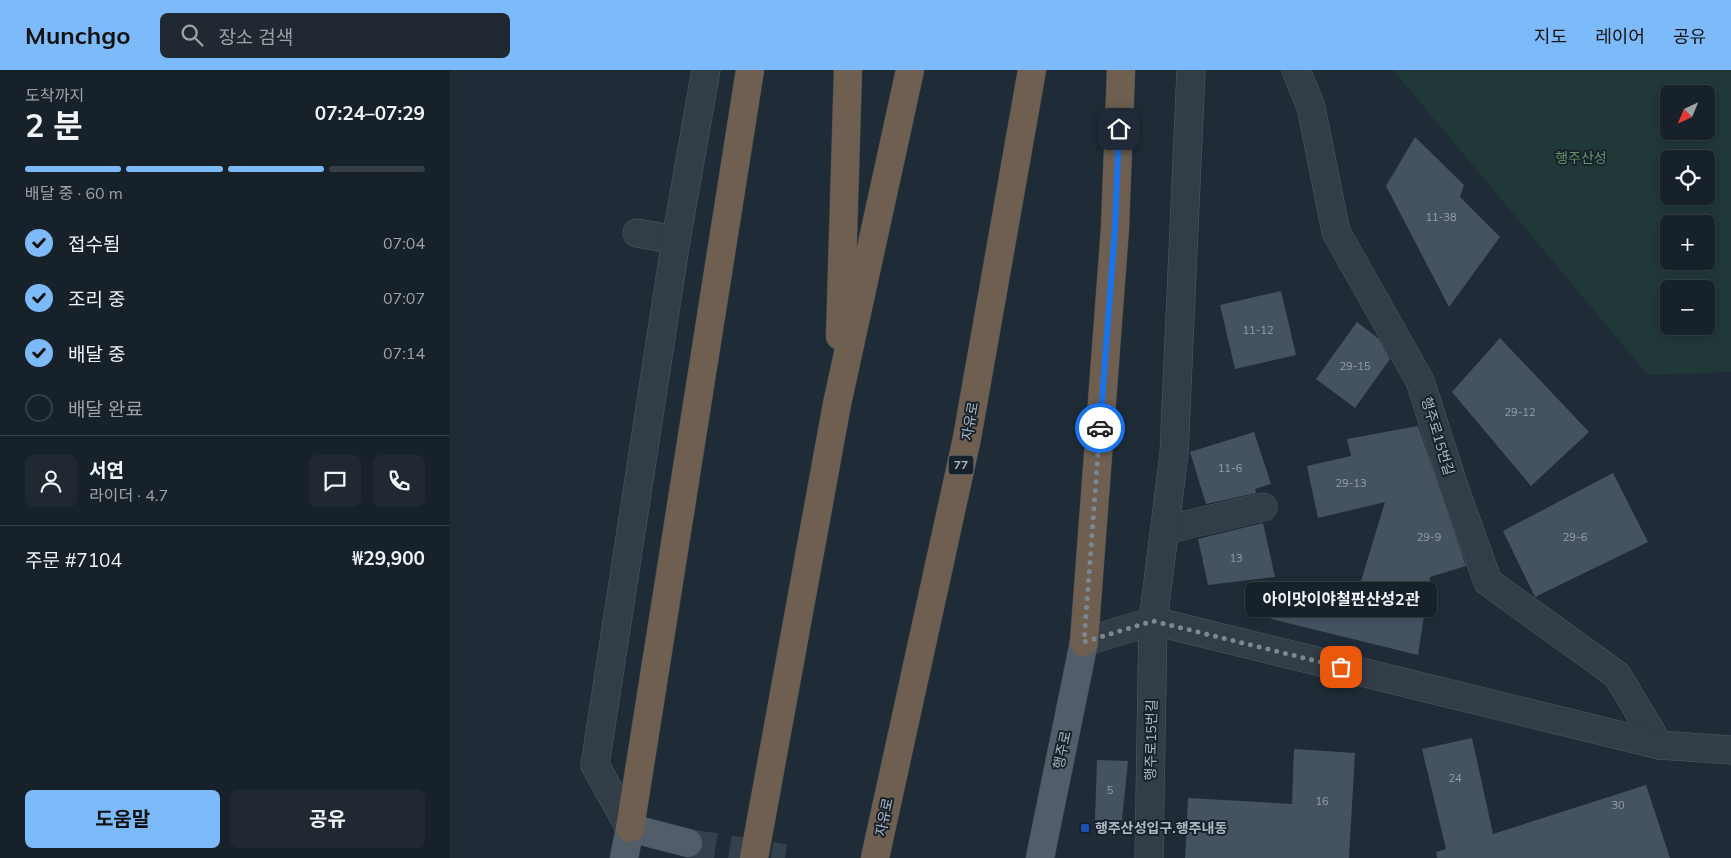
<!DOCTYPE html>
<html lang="ko">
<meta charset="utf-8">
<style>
body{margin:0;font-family:Mulish,"Noto Sans KR",sans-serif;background:#202931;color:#f1f3f6;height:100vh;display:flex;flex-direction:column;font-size:19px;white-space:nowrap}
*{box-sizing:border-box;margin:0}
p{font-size:16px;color:#9ea3a8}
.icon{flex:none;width:28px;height:28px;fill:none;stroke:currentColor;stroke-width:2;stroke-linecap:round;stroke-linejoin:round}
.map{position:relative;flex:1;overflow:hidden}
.drawer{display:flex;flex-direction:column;background:#172129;width:450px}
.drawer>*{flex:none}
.needle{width:32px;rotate:224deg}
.buttons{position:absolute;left:1210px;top:15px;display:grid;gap:10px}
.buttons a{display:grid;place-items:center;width:55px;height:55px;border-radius:8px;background:#172129;box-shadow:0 2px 8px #0003,0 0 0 1px #363e46;font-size:25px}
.pin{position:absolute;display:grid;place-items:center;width:42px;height:42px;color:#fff;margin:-21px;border-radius:10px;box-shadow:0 2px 8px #0006}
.courier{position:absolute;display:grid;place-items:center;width:50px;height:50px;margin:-25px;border:4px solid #1a73e8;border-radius:50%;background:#fff;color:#222;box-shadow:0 1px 6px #0007}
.bubble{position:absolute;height:35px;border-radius:8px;background:#172129;box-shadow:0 2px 8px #0003,0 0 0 1px #363e46;font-size:16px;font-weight:700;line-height:35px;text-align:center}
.headline em{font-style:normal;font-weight:700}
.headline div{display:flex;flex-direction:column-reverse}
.headline{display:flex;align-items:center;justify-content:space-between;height:85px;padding:0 25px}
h1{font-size:32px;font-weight:700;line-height:38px}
.bar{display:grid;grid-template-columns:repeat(4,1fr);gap:8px 5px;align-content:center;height:60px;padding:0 25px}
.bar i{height:6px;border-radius:4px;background:#363e46}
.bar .on{background:#7dbaf9}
.bar p{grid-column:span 4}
.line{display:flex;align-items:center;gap:12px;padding:0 25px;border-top:1px solid #363e46}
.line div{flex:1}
.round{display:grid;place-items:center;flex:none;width:52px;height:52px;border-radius:8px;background:#202931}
ol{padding:0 25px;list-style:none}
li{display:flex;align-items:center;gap:15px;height:55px}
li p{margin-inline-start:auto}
li .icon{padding:5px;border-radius:50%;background:#7dbaf9;color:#111;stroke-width:4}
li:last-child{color:#9ea3a8}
li i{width:28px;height:28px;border:2px solid #363e46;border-radius:50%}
.action{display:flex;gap:10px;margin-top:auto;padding:10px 25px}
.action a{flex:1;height:58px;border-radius:8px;background:#7dbaf9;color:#111;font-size:20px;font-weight:700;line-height:58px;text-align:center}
.action a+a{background:#202931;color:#f1f3f6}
header{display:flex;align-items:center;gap:30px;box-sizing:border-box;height:70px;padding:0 25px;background:#7dbaf9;color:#111}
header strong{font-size:24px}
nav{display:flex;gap:28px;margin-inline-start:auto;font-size:18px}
.search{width:350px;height:45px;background:#202931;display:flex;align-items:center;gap:12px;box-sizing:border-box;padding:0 18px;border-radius:8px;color:#9ea3a8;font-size:19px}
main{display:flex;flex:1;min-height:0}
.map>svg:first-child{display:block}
.green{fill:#213838;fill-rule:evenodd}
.building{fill:#455361}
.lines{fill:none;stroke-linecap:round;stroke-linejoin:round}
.major-tunnel{stroke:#34414c;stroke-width:28;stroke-dasharray:28 14;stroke-linecap:butt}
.minor-casing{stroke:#505b65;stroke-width:29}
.major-casing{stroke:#3c4651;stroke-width:29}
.highway-casing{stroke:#3d4852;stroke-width:29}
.minor{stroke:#333d47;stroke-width:28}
.major{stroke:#515d68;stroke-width:28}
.highway{stroke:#6e5f50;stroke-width:28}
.done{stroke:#7b8793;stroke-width:5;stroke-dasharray:0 9}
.route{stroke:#1a73e8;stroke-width:6}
.transit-dot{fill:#1a4fb4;stroke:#18222c;stroke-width:2}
.labels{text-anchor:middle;stroke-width:4;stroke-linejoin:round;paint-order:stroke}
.number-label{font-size:11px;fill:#939fab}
.shield{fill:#18222c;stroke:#808b96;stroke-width:1}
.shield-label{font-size:12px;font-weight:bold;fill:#adb8c4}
.park-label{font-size:14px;fill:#64956b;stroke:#18222c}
.street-label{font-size:14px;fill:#adb8c4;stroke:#18222c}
.poi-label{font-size:14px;font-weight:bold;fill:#adb8c4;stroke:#18222c;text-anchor:start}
</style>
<header>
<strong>Munchgo</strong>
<div class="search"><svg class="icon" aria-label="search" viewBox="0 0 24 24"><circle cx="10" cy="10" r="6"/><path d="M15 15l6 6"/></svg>장소 검색</div>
<nav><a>지도</a><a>레이어</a><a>공유</a></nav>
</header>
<main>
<section class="drawer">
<div class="headline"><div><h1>2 분</h1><p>도착까지</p></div><em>07:24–07:29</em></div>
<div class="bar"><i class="on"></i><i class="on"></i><i class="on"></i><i></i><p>배달 중 · 60 m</p></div>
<ol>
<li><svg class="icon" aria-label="check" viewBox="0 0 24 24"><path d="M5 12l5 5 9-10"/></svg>접수됨<p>07:04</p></li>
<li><svg class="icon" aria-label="check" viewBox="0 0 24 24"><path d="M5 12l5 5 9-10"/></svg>조리 중<p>07:07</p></li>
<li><svg class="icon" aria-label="check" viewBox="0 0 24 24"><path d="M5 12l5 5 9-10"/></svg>배달 중<p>07:14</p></li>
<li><i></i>배달 완료</li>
</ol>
<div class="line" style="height:90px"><a class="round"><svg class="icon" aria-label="person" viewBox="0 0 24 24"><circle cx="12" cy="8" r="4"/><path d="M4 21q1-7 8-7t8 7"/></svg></a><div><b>서연</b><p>라이더 · 4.7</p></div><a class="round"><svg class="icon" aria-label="chat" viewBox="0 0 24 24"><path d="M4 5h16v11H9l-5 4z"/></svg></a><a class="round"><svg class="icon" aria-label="phone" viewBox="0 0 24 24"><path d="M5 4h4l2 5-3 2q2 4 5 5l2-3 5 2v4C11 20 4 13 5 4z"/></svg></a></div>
<div class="line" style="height:65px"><div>주문 #7104</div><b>₩29,900</b></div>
<div class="action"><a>도움말</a><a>공유</a></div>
</section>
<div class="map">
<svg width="1281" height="788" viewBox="0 0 1281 788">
<rect width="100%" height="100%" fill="#1f2c37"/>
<!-- green -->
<path class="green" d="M 943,0 L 1281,0 L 1281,302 L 1198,305 ZM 1219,24 L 1256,24 L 1256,61 L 1219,61 ZM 1219,89 L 1256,89 L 1256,126 L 1219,126 ZM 1219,154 L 1256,154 L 1256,191 L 1219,191 ZM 1219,219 L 1256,219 L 1256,256 L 1219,256 Z"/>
<!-- building -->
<g class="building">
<polygon points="965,67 1014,115 1010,127 1050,167 999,237 936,116"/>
<polygon points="831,221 846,285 785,299 770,235"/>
<polygon points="907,252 929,269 940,289 905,338 866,309"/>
<polygon points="1050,268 1139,362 1081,416 1002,322"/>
<polygon points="968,356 1016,496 980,507 968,585 821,549 824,518 908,521 935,432 868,448 857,396 901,386 897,369"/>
<polygon points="804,362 821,414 805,419 806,423 756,434 740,382"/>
<polygon points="1163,403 1198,472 1085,527 1053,461"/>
<polygon points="813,453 825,507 758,515 748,469"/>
<polygon points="1022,668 1043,764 1196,715 1220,788 987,788 986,782 996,779 972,679"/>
<polygon points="844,679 905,683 899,788 735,788 738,728 842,734"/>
<polygon points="647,690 678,691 672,750 645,750"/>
</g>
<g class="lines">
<!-- major-tunnel -->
<polyline class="major-tunnel" points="238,773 335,788"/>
<defs>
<g id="minor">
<polyline points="846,0 861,37 886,162 970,311 1004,417 1038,512 1167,605 1209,675"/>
<polyline points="187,163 226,170"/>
<polyline points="715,460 813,437"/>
<polyline points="634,572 703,551 1209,675 1281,680"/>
<polyline points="180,758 145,695 226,170 256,0"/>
<polyline points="699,788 703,551 724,384 741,0"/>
</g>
<g id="major">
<polyline points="174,788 180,758 238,773"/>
<polyline points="590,788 634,572"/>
</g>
<g id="highway">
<polyline points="390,266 398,0"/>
<polyline points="634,572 665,158 671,0"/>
<polyline points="180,758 300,0"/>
<polyline points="304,788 387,334 460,0"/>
<polyline points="425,788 517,368 582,0"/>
</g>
</defs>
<!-- minor casing -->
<use href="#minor" class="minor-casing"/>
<!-- major casing -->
<use href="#major" class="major-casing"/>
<!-- highway casing -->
<use href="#highway" class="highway-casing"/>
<!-- minor -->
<use href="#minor" class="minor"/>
<!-- major -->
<use href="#major" class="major"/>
<!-- highway -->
<use href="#highway" class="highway"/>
</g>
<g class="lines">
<!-- done -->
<polyline class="done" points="650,358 634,572 703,551 891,597"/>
<!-- route -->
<polyline class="route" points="650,358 665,158 669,59"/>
</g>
<!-- markers -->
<rect class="transit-dot" x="630" y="753" width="10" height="10" rx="2.5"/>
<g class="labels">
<!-- number labels -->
<g class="number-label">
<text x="991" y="151">11-38</text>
<text x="808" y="264">11-12</text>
<text x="905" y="300">29-15</text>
<text x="1070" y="346">29-12</text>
<text x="780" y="402">11-6</text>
<text x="901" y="417">29-13</text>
<text x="979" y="471">29-9</text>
<text x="1125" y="471">29-6</text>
<text x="786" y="492">13</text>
<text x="1005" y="712">24</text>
<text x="660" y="724">5</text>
<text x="872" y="735">16</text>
<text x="1168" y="739">30</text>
</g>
<!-- shield labels -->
<rect class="shield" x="498.5" y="385.5" width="25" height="19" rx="4"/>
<g class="shield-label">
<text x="511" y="399">77</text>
</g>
<!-- park labels -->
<g class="park-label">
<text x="1131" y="93">행주산성</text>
</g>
<!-- street labels -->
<g class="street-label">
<text transform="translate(520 351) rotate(-80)" y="5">자유로</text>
<text transform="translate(988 366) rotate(73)" y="5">행주로15번길</text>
<text transform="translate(701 670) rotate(-89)" y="5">행주로15번길</text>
<text transform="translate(612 680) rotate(-78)" y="5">행주로</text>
<text transform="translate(434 747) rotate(-78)" y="5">자유로</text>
</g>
<!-- poi labels -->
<g class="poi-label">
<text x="645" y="763">행주산성입구.행주내동</text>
</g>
</g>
</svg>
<div class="buttons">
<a><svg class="needle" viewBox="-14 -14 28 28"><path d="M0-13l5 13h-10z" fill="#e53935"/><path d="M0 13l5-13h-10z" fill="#9ea3a8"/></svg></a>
<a><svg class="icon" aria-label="locate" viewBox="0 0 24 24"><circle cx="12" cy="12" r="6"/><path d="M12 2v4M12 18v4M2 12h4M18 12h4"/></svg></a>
<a>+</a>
<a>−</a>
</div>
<div class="pin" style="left:891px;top:597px;background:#ea580c"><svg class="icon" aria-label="bag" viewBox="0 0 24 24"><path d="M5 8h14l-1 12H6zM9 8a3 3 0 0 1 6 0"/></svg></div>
<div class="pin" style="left:669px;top:59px;background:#1f2937"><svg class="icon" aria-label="home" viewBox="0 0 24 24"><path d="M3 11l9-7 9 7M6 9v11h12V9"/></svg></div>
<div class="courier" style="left:650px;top:358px"><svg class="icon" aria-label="car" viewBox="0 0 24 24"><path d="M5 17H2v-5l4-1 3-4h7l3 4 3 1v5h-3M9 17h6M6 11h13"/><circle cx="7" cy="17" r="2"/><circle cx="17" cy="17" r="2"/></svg></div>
<div class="bubble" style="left:795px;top:512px;width:192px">아이맛이야철판산성2관</div>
</div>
</main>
